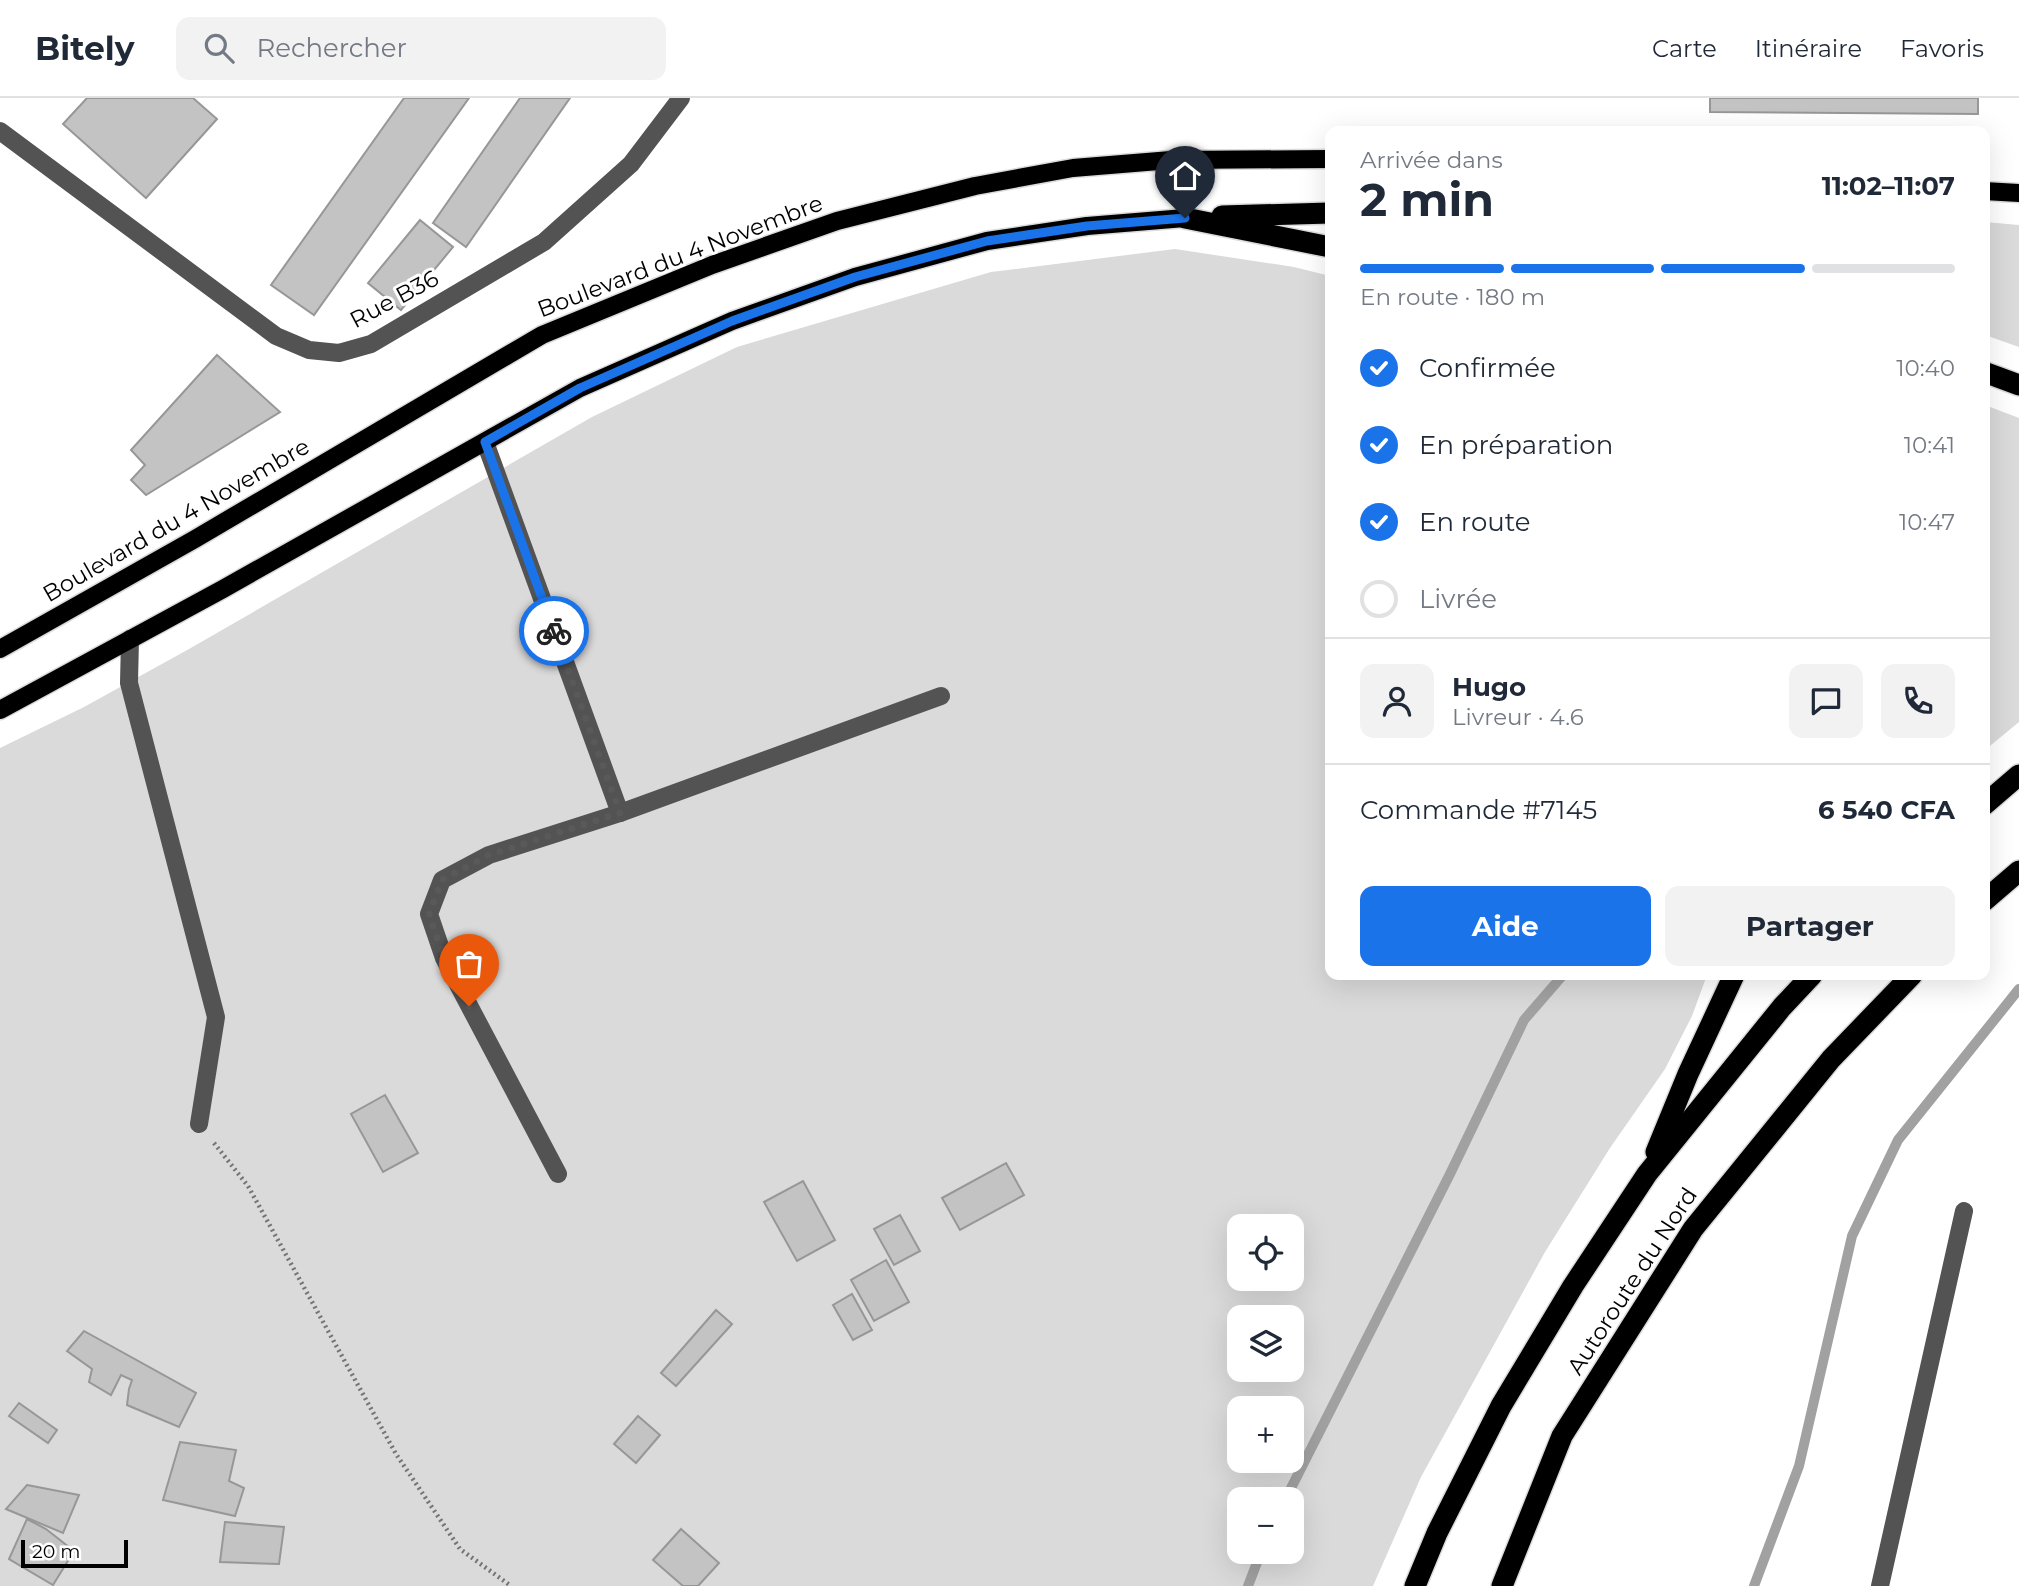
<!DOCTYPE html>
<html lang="fr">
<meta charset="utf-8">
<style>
body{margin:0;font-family:Montserrat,sans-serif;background:#f2f2f3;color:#1f2937;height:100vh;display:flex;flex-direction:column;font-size:26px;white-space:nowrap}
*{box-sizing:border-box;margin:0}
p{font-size:23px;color:#747a83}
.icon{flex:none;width:38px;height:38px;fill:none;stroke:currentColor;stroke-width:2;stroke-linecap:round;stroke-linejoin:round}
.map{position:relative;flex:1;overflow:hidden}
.sheet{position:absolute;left:1325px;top:28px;width:665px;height:854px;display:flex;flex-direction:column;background:#fff;border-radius:14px;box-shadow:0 7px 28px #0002}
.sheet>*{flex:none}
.buttons{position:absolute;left:1227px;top:1116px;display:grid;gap:14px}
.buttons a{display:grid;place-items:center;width:77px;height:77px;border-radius:14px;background:#fff;box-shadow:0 7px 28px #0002;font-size:35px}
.scale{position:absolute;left:21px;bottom:18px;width:107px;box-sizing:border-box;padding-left:7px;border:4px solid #000;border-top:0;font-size:19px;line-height:24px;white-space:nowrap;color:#000;-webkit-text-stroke:5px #fff;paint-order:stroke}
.pin{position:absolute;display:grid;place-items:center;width:60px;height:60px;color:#fff;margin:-72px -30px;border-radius:50% 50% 50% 0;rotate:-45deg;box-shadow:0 0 7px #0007}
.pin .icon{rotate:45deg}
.courier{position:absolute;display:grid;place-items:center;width:70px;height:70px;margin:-35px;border:5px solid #1a73e8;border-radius:50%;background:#fff;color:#222;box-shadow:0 2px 9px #0007}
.overview em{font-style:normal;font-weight:700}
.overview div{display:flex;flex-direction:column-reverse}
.overview{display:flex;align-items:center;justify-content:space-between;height:119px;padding:0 35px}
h1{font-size:46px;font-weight:700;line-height:52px}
.bar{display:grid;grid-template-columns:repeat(4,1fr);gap:10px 7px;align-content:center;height:84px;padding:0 35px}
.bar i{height:9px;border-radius:5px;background:#e0e1e3}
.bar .selected{background:#1a73e8}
.bar p{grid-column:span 4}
.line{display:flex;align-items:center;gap:18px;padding:0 35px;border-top:2px solid #e0e1e3}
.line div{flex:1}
.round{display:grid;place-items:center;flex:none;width:74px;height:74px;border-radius:14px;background:#f2f2f3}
ol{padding:0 35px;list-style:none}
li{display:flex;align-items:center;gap:21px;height:77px}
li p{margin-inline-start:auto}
li .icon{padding:7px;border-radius:50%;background:#1a73e8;color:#fff;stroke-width:4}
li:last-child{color:#747a83}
li i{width:38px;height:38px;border:4px solid #e0e1e3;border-radius:50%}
.action{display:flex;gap:14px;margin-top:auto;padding:14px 35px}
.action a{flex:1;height:80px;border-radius:14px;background:#1a73e8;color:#fff;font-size:28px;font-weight:700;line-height:80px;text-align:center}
.action a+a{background:#f2f2f3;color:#1f2937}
header{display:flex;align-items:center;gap:42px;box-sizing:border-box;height:98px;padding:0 35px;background:#fff;border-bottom:2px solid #e0e1e3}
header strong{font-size:33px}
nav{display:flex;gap:38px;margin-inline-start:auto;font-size:24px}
.search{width:490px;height:63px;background:#f2f2f3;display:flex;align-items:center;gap:18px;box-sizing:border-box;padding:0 24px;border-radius:14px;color:#747a83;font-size:26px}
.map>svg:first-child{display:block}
.green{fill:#dadada;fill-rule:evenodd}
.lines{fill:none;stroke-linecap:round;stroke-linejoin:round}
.stream{stroke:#a1a1a1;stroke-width:10}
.building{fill:#c3c3c3;stroke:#979797;stroke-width:2}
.major-casing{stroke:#dbdbdb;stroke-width:21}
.highway-casing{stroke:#dbdbdb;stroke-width:24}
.path{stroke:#757575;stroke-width:4.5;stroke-dasharray:2 3.5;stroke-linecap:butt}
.minor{stroke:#535353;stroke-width:18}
.major{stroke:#000;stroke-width:18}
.highway{stroke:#000;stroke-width:21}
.done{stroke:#595959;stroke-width:7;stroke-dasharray:0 12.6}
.route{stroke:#1a73e8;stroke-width:9}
.labels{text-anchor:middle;stroke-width:6;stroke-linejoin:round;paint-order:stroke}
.street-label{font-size:23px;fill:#000;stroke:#fff}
</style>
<header>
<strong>Bitely</strong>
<div class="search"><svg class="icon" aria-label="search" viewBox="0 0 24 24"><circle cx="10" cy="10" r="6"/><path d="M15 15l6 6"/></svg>Rechercher</div>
<nav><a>Carte</a><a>Itinéraire</a><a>Favoris</a></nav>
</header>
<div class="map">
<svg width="2019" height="1488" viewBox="0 0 2019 1488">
<rect width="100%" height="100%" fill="#fff"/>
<!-- green -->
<g class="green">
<polygon points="1985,124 2019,127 2019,249 1985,237"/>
<path d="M 1175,151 L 1294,169 L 1330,178 L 1330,877 L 1707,877 L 1692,918 L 1665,971 L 1610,1050 L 1545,1154 L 1421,1379 L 1373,1488 L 0,1488 L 0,650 L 84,609 L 189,551 L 592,319 L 737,249 L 991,174 ZM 1239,1129 L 1292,1129 L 1292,1181 L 1239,1181 ZM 1239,1220 L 1292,1220 L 1292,1272 L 1239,1272 ZM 1239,1311 L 1292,1311 L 1292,1363 L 1239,1363 ZM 1239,1402 L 1292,1402 L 1292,1454 L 1239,1454 Z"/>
<polygon points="1985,307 2019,320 2019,624 1985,652"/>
</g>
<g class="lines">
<!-- stream -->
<g class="stream">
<polyline points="1285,1402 1450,1076 1524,922 1563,877"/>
<polyline points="1248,1488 1261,1454"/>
<polyline points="1754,1488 1799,1368 1852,1138 1898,1042 2019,891"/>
</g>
</g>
<!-- building -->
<g class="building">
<polygon points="87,0 193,0 217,21 146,100 63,26"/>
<polygon points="404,0 469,0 314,217 271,187"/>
<polygon points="520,0 570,0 466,149 433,125"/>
<polygon points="1710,0 1978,0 1978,16 1710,14"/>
<polygon points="420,122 453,149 401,212 368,185"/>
<polygon points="217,257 280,314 146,397 131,382 145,367 131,352"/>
<polygon points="385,997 418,1055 383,1074 351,1016"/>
<polygon points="1006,1065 1024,1097 960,1132 942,1100"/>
<polygon points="803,1083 835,1142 797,1163 764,1104"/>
<polygon points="900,1117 920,1153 894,1167 874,1131"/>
<polygon points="886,1162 909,1204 874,1223 851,1182"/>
<polygon points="852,1196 872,1232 853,1242 833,1207"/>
<polygon points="716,1212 732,1226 676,1288 661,1275"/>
<polygon points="84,1233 196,1295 179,1329 127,1307 129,1291 132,1282 121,1277 111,1297 89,1284 92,1271 67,1253"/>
<polygon points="19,1305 57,1332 48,1345 9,1318"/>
<polygon points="638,1318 660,1337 636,1365 614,1346"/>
<polygon points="180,1344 236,1352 229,1383 244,1390 235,1418 163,1402"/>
<polygon points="27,1387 79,1397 63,1435 6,1411"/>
<polygon points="27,1421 46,1431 74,1453 53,1487 9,1461"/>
<polygon points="225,1424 284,1429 279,1466 220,1464"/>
<polygon points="681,1431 719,1465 698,1488 683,1488 653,1462"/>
</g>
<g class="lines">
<defs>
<g id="major">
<polyline points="1984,93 2019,95"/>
<polyline points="0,551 195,441 542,237 712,167 837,123 975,88 1073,70 1171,62 1330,61"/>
<polyline points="0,612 223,491 580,290 732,223 855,179 987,143 1087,128 1185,120"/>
</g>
<g id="highway">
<polyline points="1222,118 1330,115"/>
<polyline points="1185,120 1330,149"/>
<polyline points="1984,274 2019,287"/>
<polyline points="1984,707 2019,677"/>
<polyline points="1984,803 2019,773"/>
<polyline points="1656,1054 1688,976 1734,877"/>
<polyline points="1415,1488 1437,1435 1501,1308 1573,1188 1647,1076 1782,909 1812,877"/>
<polyline points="1502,1488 1562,1338 1693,1131 1831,961 1912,877"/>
</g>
</defs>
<!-- major casing -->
<use href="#major" class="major-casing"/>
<!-- highway casing -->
<use href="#highway" class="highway-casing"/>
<!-- path -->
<polyline class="path" points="214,1045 248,1088 396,1356 460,1451 511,1488"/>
<!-- minor -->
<g class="minor">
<polyline points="0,33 276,238 309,252 339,255 371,246 544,144 631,66 681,0"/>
<polyline points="485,344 620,715"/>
<polyline points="130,541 129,585 216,919 199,1026"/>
<polyline points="558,1076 444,860 429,816 442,782 489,757 620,715 941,598"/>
<polyline points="1880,1488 1964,1113"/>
</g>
<!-- major -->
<use href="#major" class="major"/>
<!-- highway -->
<use href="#highway" class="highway"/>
</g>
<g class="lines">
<!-- done -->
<polyline class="done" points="469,908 444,860 429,817 442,782 489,757 620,715 554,533"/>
<!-- route -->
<polyline class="route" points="554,533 485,344 580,290 732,223 855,179 987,143 1087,128 1185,120"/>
</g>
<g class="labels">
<!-- street labels -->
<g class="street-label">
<text transform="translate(680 158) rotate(-21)" y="8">Boulevard du 4 Novembre</text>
<text transform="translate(394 201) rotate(-28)" y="8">Rue B36</text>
<text transform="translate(176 422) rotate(-30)" y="8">Boulevard du 4 Novembre</text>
<text transform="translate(1632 1183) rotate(-57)" y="8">Autoroute du Nord</text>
</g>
</g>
</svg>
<div class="buttons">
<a><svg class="icon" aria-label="locate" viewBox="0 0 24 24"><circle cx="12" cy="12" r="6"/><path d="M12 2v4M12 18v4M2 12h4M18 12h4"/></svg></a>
<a><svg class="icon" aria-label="layers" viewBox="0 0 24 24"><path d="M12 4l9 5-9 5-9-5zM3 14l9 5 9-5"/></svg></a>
<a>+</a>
<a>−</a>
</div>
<div class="scale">20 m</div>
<div class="pin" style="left:469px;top:908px;background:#ea580c"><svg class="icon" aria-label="bag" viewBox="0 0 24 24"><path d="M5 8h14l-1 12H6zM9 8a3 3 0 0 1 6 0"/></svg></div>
<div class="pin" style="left:1185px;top:120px;background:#1f2937"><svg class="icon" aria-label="home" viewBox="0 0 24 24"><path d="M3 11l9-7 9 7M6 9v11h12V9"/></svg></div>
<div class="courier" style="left:554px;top:533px"><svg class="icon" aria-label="bike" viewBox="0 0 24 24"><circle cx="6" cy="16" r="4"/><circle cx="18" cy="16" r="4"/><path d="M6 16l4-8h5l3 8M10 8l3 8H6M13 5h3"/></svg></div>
<section class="sheet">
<div class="overview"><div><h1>2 min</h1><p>Arrivée dans</p></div><em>11:02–11:07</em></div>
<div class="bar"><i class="selected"></i><i class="selected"></i><i class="selected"></i><i></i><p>En route · 180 m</p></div>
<ol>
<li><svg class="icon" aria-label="check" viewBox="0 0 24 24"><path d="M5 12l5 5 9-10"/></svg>Confirmée<p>10:40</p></li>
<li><svg class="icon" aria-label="check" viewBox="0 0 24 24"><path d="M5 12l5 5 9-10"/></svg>En préparation<p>10:41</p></li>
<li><svg class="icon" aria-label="check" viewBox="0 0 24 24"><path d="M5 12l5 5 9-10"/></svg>En route<p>10:47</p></li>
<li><i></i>Livrée</li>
</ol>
<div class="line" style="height:126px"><a class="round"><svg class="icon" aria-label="person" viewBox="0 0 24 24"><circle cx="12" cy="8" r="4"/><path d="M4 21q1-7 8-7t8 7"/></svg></a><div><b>Hugo</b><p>Livreur · 4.6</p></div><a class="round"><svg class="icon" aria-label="chat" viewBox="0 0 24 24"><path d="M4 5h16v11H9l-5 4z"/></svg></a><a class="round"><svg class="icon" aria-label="phone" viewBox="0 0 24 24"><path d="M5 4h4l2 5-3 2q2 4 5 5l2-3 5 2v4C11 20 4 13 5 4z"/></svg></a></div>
<div class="line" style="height:91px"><div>Commande #7145</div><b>6 540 CFA</b></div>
<div class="action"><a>Aide</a><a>Partager</a></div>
</section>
</div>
